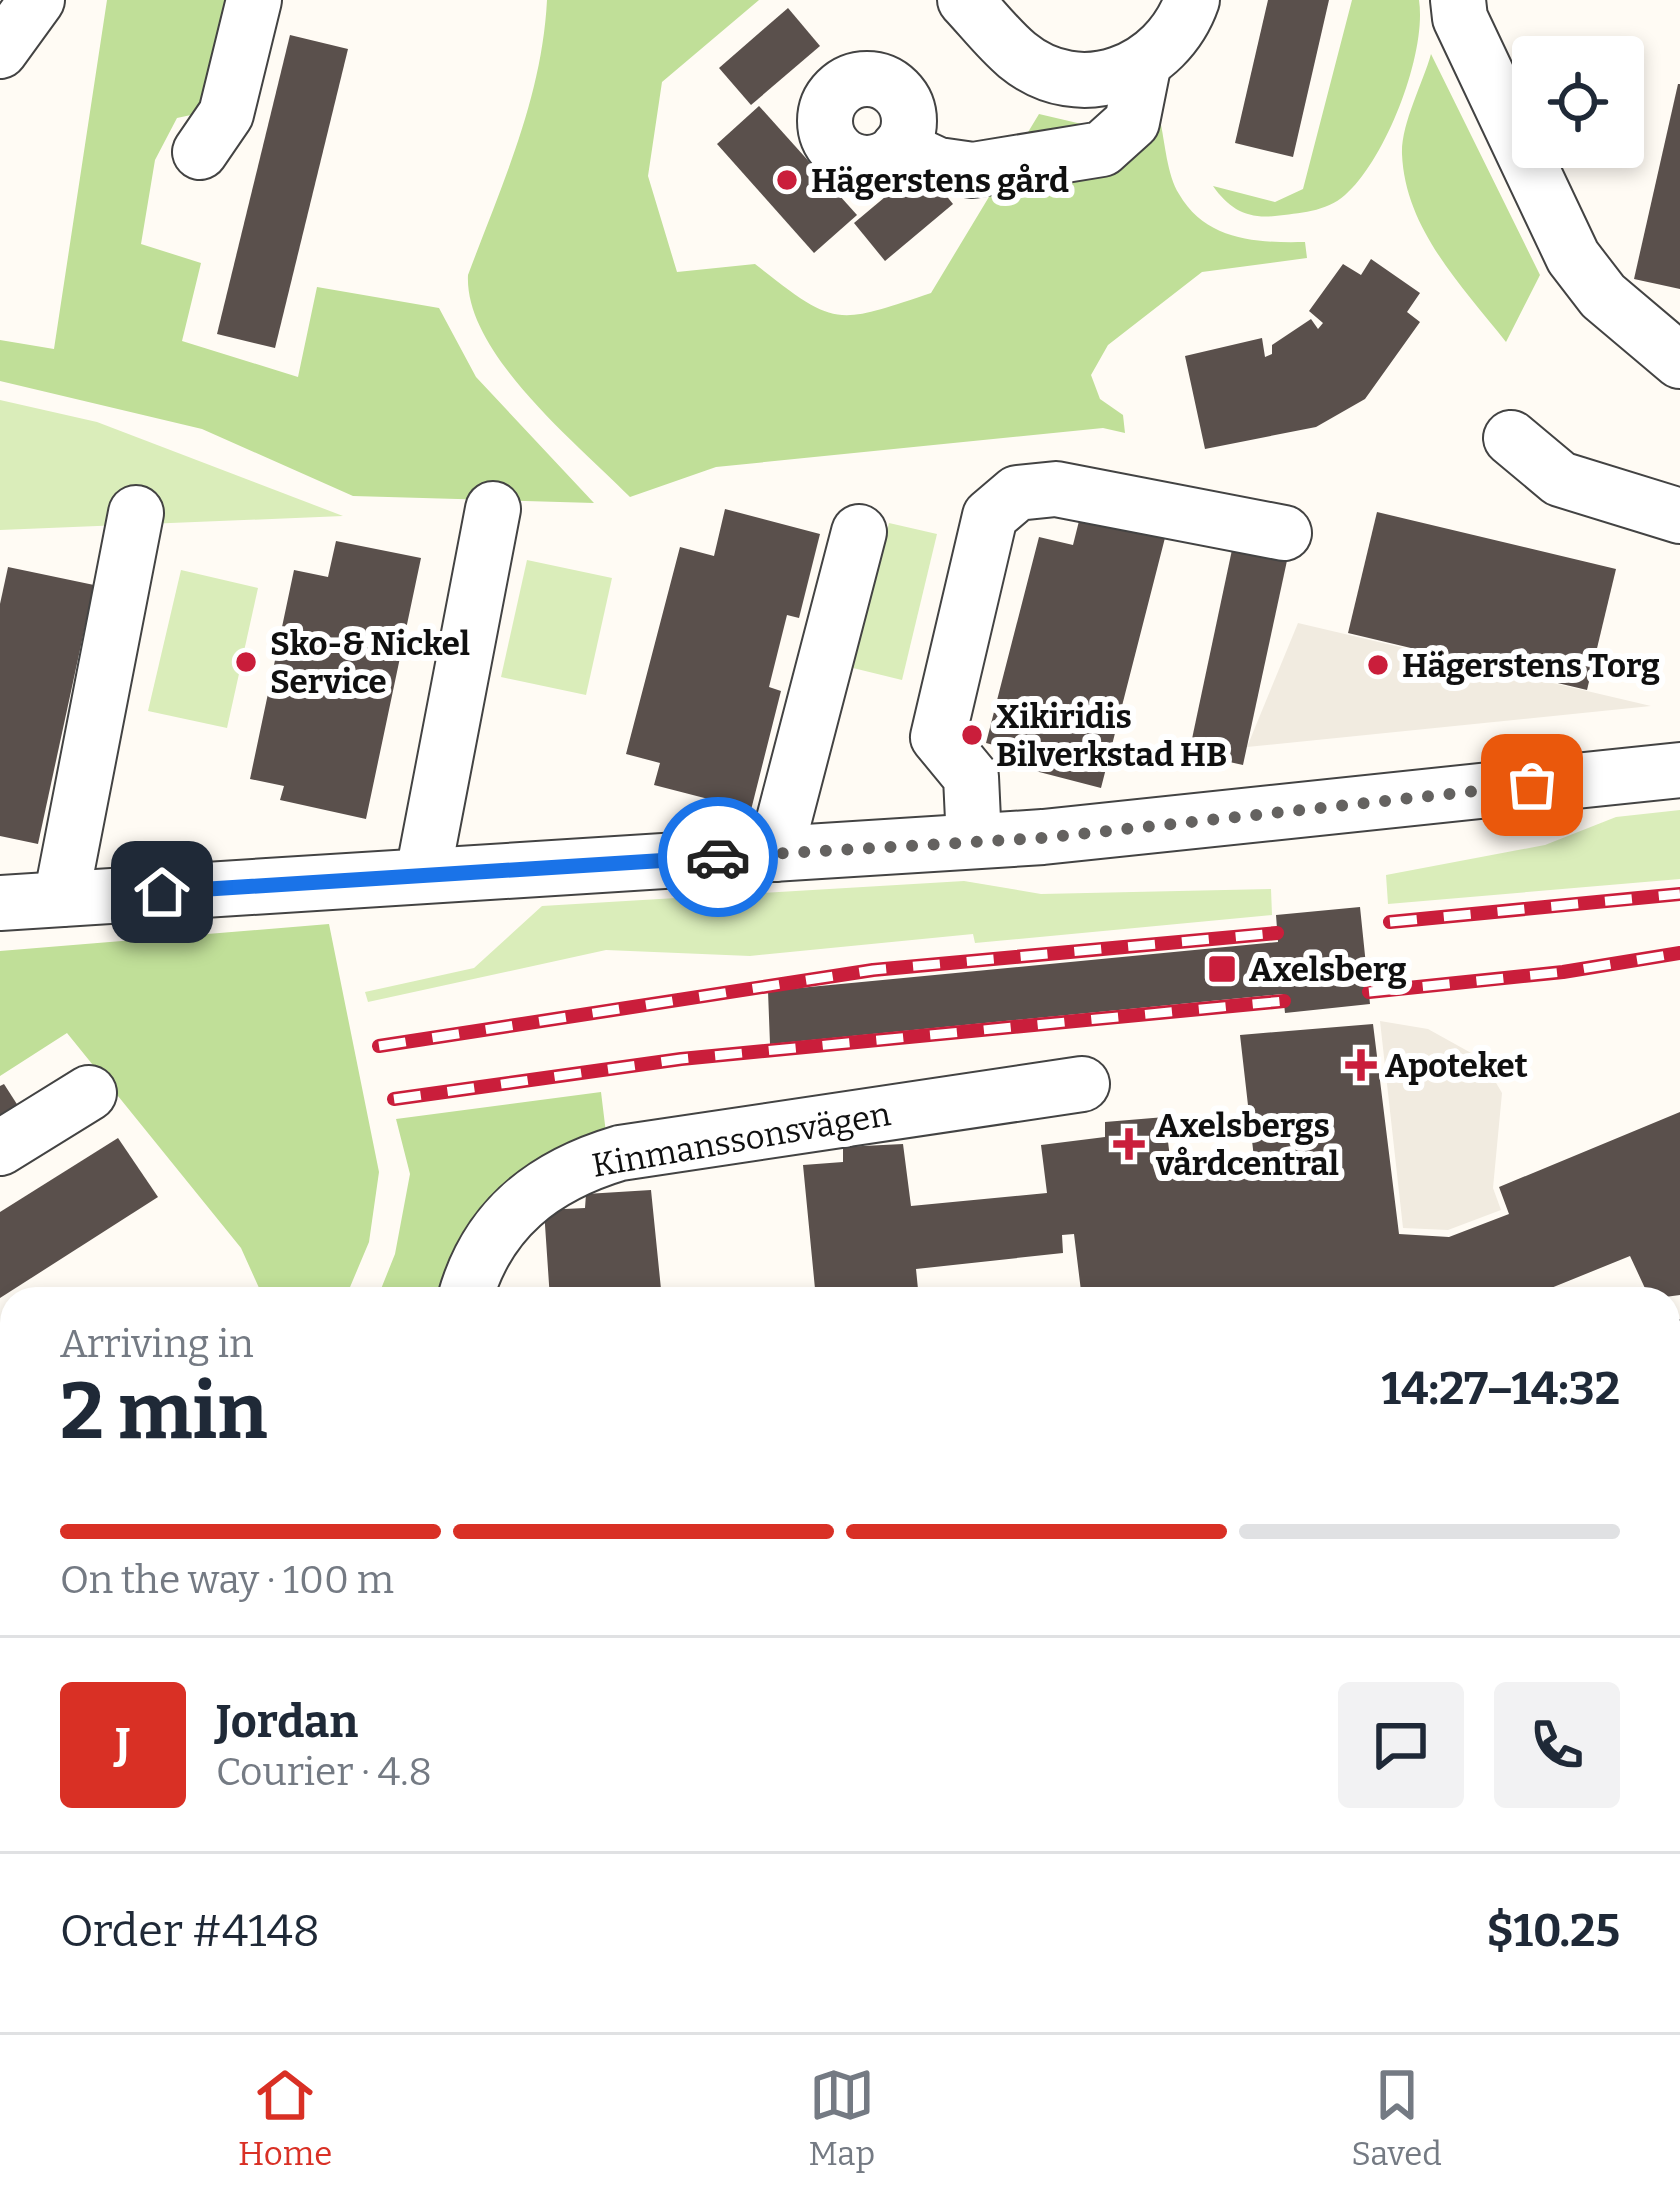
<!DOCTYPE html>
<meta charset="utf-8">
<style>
body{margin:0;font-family:Bitter,serif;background:#f2f2f3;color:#1f2937;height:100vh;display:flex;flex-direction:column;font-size:45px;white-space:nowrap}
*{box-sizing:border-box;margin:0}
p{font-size:39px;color:#747a83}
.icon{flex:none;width:66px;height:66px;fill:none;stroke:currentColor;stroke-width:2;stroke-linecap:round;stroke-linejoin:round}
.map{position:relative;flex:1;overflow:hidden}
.side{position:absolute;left:0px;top:1287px;width:1680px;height:747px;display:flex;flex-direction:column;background:#fff;border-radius:36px 36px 0 0;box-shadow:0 6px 18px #0003}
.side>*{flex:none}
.tools{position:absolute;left:1512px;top:36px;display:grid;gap:24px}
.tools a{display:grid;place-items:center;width:132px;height:132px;border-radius:12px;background:#fff;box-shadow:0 6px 18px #0003;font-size:60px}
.pin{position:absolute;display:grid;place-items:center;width:102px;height:102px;color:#fff;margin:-51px;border-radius:24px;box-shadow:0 6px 18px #0006}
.courier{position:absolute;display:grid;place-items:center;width:120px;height:120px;margin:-60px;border:9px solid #1a73e8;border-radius:50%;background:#fff;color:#222;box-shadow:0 3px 15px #0007}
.head em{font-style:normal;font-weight:700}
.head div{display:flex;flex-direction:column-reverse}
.head{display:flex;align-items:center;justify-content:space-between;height:204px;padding:0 60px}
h1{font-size:78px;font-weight:700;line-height:90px}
.bar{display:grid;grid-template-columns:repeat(4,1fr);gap:18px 12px;align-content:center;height:144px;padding:0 60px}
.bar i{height:15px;border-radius:9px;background:#e0e1e3}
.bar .current{background:#d93025}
.bar p{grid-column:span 4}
.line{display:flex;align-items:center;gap:30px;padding:0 60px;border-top:3px solid #e0e1e3}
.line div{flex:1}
.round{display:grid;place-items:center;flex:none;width:126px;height:126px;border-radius:12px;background:#f2f2f3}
.tabs{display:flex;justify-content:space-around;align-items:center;height:168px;border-top:3px solid #e0e1e3;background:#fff;font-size:33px;color:#747a83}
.tabs a{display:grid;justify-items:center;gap:6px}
.tabs .current{color:#d93025}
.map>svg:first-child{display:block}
.green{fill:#daedba}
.forest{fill:#c0df98}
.plaza{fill:#f1ebe0}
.building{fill:#5a504c}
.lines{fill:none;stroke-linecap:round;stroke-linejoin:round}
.minor-casing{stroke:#434343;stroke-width:58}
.minor{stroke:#fff;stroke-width:54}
.rail-casing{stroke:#ca1e3b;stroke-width:14}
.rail{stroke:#fff;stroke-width:9;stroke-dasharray:27;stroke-linecap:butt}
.done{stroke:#646260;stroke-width:12;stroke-dasharray:0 21.6}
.route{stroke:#1a73e8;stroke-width:15}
.poi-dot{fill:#ca1e3b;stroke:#fff;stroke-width:4.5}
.labels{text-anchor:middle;stroke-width:12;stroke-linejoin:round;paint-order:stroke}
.poi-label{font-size:33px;font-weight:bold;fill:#101010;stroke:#fff;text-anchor:start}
.street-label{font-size:33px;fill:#101010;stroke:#fff}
</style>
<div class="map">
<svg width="1680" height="2032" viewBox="0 0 1680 2032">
<rect width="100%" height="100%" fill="#fffbf4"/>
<!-- green -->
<g class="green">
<polygon points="0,400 97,422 343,516 0,530"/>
<polygon points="889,523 937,534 902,680 853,668"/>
<polygon points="527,560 612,578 586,695 501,677"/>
<polygon points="181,570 258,588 227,728 148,711"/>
<polygon points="1680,810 1680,879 1388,904 1386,875 1545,845 1616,817"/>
<polygon points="964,881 1041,894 1271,889 1272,915 975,943 973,934 750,956 606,950 368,1002 365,992 474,968 542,906"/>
</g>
<!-- forest -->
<g class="forest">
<polygon points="107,0 237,0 214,110 177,118 155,160 141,244 201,263 182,341 298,377 317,287 439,308 476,377 594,503 353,496 202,429 0,381 0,340 54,349"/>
<path d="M 547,0 L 759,0 L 662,82 L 648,176 L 677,272 L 755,264 C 836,328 835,325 931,293 L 1039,114 L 1086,125 L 1160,120 C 1165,142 1167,175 1179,194 C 1206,241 1258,243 1305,242 L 1307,258 L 1202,272 L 1108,345 L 1091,375 L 1100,399 L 1123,415 L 1125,433 L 1103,428 L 716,467 L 630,497 C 578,444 464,353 468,275 C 502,184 542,98 547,0 Z"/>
<path d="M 1352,0 L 1419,0 C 1427,53 1386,159 1345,195 C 1326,212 1299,213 1275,216 C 1247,219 1229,209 1213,186 L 1275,202 L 1303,189 Z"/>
<path d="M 1431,54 L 1540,275 L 1506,342 C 1462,286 1405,229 1402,154 C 1401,124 1423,83 1431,54 Z"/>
<polygon points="329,924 379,1172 369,1242 345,1299 264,1299 241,1248 67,1033 0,1076 0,951"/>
<polygon points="601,1092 606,1133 439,1299 377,1299 395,1254 410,1174 396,1119"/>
</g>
<!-- plaza -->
<g class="plaza">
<polygon points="1298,623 1651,706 1247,747"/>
<polygon points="1380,1021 1428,1029 1482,1059 1502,1093 1493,1188 1501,1210 1448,1230 1403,1228"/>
</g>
<!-- building -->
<g class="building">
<polygon points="1268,0 1329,0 1293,157 1235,143"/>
<polygon points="788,8 820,46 751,105 719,68"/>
<polygon points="290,35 348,49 275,348 217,334"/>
<polygon points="1678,84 1680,84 1680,289 1634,279"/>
<polygon points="759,106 857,215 814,253 717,144"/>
<polygon points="922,166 953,204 885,261 854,223"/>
<polygon points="1371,259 1420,293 1407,312 1420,322 1365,399 1316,427 1205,449 1185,356 1262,338 1265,357 1272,354 1272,345 1311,319 1318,329 1323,323 1309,311 1343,264 1361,275"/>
<polygon points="725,509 820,534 799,618 787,615 769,687 781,691 751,810 654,785 660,763 626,754 680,547 714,556"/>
<polygon points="1082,509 1167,530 1101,788 1016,766 1020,752 986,743 1039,537 1073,545"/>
<polygon points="1377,512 1616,569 1587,690 1348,633"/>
<polygon points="336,541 421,558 366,819 280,800 284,786 250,779 294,570 328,577"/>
<polygon points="1233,545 1288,556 1243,765 1189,753"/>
<polygon points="8,567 94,585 38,844 0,836 0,604"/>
<polygon points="1360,907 1370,1004 1285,1013 1283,994 770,1044 768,991 1278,942 1276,915"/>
<polygon points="1373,1024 1399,1234 1449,1237 1509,1214 1499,1187 1680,1112 1680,1295 1650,1299 1630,1256 1524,1299 1082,1299 1074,1234 1062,1235 1063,1253 916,1269 919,1299 816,1299 803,1165 843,1162 843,1147 903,1144 911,1206 1047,1193 1041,1145 1105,1137 1105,1122 1165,1117 1171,1166 1254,1158 1240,1035"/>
<polygon points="4,1084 22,1112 0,1127 0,1086"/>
<polygon points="118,1138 158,1197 0,1298 0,1212"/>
<polygon points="651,1190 662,1299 550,1299 544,1210 585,1208 586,1194"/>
<polygon points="12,1444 12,1501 2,1509 0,1452"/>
<polygon points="0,1733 12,1758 12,1774 0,1780"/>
<polygon points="1012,2022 1067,2022 1048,2032 1017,2032"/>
<polygon points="1462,2022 1528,2022 1533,2032 1467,2032"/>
</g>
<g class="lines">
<defs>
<g id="minor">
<path d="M 965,0 C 982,18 998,39 1017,55 C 1080,107 1167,72 1192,0"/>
<polyline points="1458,0 1460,18 1573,257 1603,296 1680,361"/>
<polyline points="0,51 37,0"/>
<circle cx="867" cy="121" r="42"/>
<polyline points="899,147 938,165 973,170 1102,149 1132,122 1143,67"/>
<polyline points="200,152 226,114 254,0"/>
<polyline points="1511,438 1560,479 1680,516"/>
<polyline points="974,841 971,777 938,737 990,516 1017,493 1056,489 1284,533"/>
<polyline points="775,854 859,532"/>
<polyline points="423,874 493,509"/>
<polyline points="61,899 136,513"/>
<polyline points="0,903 1043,837 1680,770"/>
<polyline points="0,1148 89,1093"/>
<path d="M 465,1299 C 487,1219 543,1176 620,1153 L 1082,1084"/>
<polyline points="1668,1353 1680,1348"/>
<polyline points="1668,1432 1680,1449"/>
<polyline points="0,1650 12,1644"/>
<polyline points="0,1945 12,1970"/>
<polyline points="37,2022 42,2032"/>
<polyline points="422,2022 433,2032"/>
<polyline points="948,2022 951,2032"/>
<polyline points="1375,2022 1380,2032"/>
<polyline points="1647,2022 1649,2032"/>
<polyline points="369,2032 376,2022"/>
<polyline points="780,2032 789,2022"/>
</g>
</defs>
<!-- minor casing -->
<use href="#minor" class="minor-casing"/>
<!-- minor -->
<use href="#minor" class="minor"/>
<defs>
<g id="rail">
<polyline points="1390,922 1680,894"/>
<polyline points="1369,992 1563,972 1680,953"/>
<polyline points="379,1046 873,970 1277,933"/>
<polyline points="394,1099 681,1059 1284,1001"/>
</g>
</defs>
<!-- rail casing -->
<use href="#rail" class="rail-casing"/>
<!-- rail -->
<use href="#rail" class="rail"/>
</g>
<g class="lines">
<!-- done -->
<polyline class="done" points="718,857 1043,838 1532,785"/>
<!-- route -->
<polyline class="route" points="162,892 718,857"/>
</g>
<!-- markers -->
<g class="poi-dot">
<circle cx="787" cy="180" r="12"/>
<circle cx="246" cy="662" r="12"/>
<circle cx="1378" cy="665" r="12"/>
<circle cx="972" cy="735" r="12"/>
<rect x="1207" y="954" width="30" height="30" rx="6"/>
<path d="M1355 1047h12v12h12v12h-12v12h-12v-12h-12v-12h12z"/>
<path d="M1123 1126h12v12h12v12h-12v12h-12v-12h-12v-12h12z"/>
</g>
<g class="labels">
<!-- poi labels -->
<g class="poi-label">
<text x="811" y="192">Hägerstens gård</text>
<text x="270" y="655">Sko-&amp; Nickel<tspan x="270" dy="38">Service</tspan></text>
<text x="1402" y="677">Hägerstens Torg</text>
<text x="996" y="728">Xikiridis<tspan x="996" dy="38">Bilverkstad HB</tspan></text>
<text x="1249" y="981">Axelsberg</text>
<text x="1385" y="1077">Apoteket</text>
<text x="1156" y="1137">Axelsbergs<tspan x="1156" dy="38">vårdcentral</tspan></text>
</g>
<!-- street labels -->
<g class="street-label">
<text transform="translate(741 1139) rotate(-10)" y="12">Kinmanssonsvägen</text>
</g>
</g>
</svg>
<div class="tools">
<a><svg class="icon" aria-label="locate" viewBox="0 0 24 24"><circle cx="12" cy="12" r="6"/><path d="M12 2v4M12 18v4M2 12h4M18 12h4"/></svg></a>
</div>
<div class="pin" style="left:1532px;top:785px;background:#ea580c"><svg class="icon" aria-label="bag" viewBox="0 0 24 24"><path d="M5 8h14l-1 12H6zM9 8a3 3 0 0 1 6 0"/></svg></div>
<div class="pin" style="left:162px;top:892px;background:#1f2937"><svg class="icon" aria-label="home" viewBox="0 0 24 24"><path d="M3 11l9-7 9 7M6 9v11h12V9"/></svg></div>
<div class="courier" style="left:718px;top:857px"><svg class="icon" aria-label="car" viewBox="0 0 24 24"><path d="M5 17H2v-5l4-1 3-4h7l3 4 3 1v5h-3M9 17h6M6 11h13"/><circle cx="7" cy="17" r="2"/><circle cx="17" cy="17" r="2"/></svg></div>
<section class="side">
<div class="head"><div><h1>2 min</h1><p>Arriving in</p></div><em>14:27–14:32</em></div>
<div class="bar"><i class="current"></i><i class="current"></i><i class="current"></i><i></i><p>On the way · 100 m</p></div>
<div class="line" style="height:216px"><b class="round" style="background:#d93025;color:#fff">J</b><div><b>Jordan</b><p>Courier · 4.8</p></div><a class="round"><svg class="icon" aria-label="chat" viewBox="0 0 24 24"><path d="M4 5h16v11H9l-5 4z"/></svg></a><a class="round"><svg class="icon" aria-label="phone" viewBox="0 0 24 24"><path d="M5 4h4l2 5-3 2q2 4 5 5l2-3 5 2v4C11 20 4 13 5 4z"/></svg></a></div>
<div class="line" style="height:156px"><div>Order #4148</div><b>$10.25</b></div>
</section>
</div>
<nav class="tabs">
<a class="current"><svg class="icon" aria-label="home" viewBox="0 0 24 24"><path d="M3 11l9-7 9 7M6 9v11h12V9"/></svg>Home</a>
<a><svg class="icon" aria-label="map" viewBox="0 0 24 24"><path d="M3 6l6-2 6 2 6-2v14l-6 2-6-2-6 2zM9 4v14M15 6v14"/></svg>Map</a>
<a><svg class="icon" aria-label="saved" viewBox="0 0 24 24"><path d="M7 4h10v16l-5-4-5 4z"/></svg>Saved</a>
</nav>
